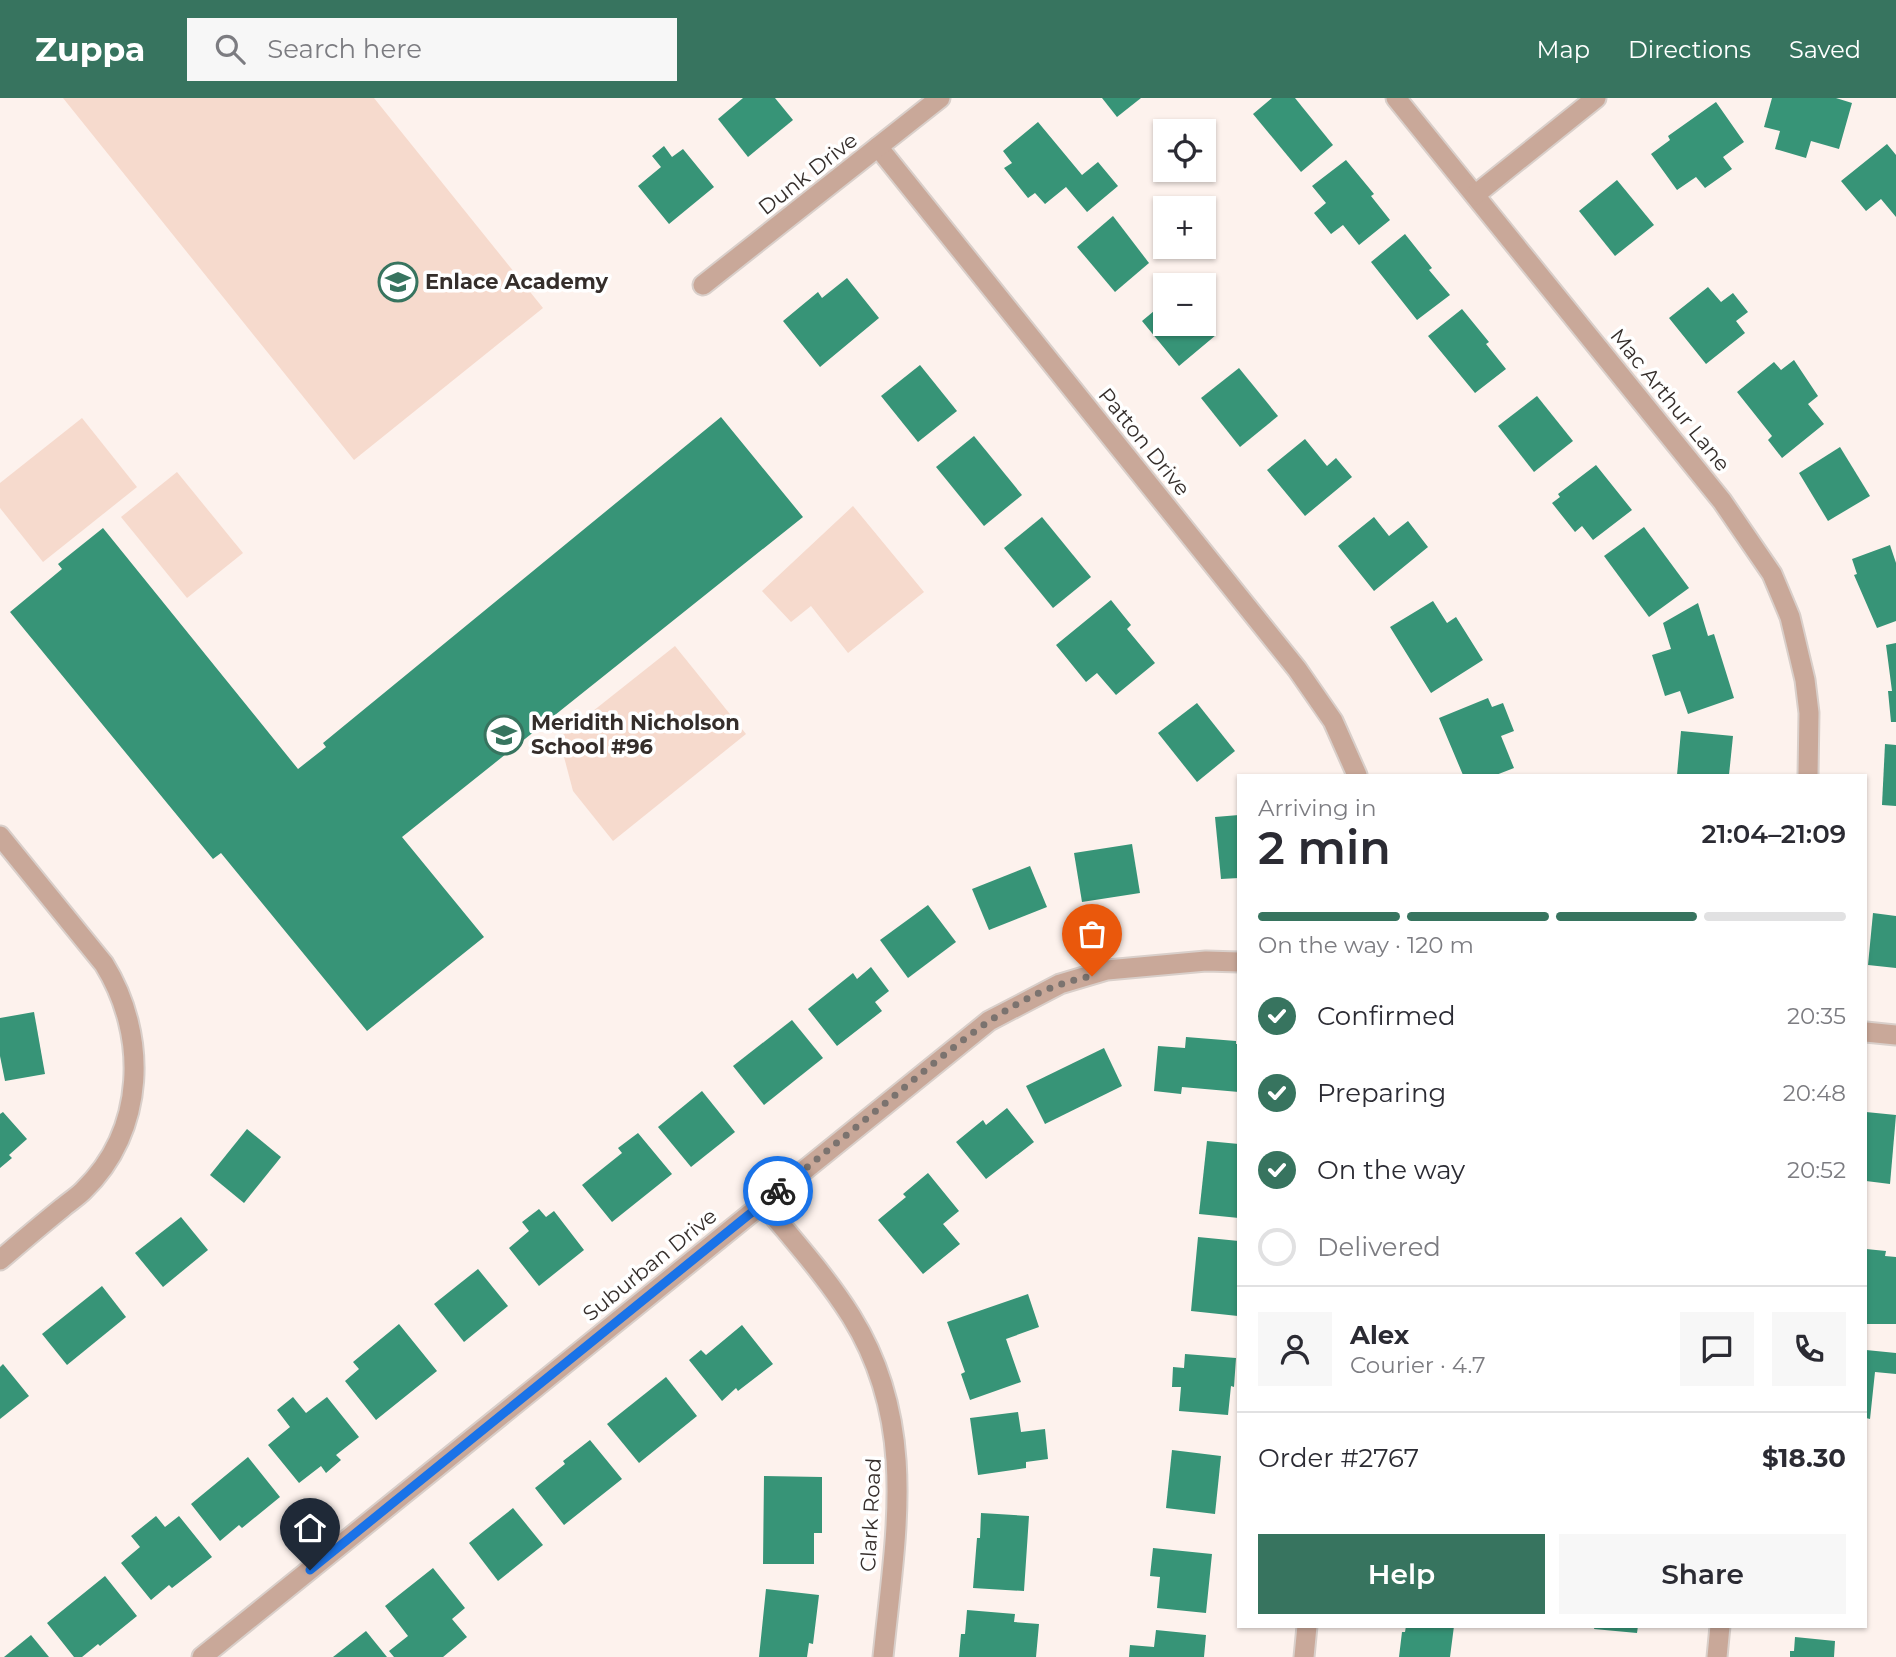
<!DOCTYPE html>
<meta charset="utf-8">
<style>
body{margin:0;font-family:Montserrat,sans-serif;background:#f7f7f7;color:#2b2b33;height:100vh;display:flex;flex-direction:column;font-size:26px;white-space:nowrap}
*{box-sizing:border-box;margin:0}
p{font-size:23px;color:#7c7c81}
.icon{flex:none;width:38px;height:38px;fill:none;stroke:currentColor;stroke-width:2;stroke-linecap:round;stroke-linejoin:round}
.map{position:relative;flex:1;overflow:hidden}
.drawer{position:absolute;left:1237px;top:676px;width:630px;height:854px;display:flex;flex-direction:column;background:#fff;border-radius:0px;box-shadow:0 2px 5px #0004}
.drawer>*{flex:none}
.tools{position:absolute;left:1153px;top:21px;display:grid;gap:14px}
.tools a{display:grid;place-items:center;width:63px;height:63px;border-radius:0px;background:#fff;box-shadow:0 2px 5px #0004;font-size:35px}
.pin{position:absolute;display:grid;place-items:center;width:60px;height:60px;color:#fff;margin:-72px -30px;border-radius:50% 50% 50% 0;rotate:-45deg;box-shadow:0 0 7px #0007}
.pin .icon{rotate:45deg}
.courier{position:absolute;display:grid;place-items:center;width:70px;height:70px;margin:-35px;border:5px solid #1a73e8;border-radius:50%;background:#fff;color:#222;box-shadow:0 2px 9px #0007}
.head em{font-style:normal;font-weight:600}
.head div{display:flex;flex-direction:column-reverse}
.head{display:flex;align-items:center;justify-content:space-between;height:119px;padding:0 21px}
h1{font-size:46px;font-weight:600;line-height:52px}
.bar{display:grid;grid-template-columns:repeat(4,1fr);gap:10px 7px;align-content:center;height:84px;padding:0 21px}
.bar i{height:9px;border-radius:5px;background:#e1e1e2}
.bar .current{background:#37745f}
.bar p{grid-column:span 4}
.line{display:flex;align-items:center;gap:18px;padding:0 21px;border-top:2px solid #e1e1e2}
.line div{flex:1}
.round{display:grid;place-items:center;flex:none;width:74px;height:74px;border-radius:0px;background:#f7f7f7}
ol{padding:0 21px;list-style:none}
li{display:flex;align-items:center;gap:21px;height:77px}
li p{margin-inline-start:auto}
li .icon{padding:7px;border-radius:50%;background:#37745f;color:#fff;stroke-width:4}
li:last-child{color:#7c7c81}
li i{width:38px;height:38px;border:4px solid #e1e1e2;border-radius:50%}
.button{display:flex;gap:14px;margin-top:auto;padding:14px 21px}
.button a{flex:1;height:80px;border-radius:0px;background:#37745f;color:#fff;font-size:28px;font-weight:600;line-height:80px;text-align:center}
.button a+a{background:#f7f7f7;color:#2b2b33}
header{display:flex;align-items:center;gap:42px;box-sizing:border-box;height:98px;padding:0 35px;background:#37745f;color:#fff}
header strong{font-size:33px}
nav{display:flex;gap:38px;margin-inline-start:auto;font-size:24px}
.search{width:490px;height:63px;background:#f7f7f7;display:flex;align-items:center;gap:18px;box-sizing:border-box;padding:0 24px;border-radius:0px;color:#7c7c81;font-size:26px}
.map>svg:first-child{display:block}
.green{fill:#f6dacd}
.building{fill:#379477}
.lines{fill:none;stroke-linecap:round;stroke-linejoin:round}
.minor-casing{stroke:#d9cfca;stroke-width:23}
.minor{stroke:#c9a899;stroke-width:19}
.done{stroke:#7b736f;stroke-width:7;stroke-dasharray:0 12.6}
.route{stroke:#1a73e8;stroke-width:9}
.labels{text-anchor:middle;stroke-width:7;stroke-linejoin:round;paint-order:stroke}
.street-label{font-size:21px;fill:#352e2b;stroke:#fff}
.poi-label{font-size:21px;font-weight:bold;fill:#352e2b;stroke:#fff;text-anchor:start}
</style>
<header>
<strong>Zuppa</strong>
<div class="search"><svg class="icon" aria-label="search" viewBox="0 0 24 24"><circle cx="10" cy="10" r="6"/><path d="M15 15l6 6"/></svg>Search here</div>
<nav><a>Map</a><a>Directions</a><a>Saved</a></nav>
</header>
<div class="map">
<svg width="1896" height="1559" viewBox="0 0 1896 1559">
<rect width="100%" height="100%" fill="#fdf2ed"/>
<!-- green -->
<g class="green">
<polygon points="63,0 374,0 543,210 354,362"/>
<polygon points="82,320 137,389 43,464 0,410 0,385"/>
<polygon points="177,374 243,455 187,500 121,419"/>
<polygon points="853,408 924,494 848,555 811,508 791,524 762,493"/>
<polygon points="675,548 746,636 613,743 573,693 559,640"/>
</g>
<!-- building -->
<g class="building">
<polygon points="743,0 775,0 793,22 748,59 718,21"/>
<polygon points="1102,0 1141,0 1117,19"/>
<polygon points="1272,0 1295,0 1333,47 1301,74 1253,16"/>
<polygon points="1772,0 1836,0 1852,5 1839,51 1811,43 1806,60 1775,51 1780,33 1764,29"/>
<polygon points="1716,4 1744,44 1723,59 1732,71 1705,90 1696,79 1677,92 1651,56 1670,42 1668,38"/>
<polygon points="1038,24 1082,77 1098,64 1118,88 1087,114 1066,89 1045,106 1035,95 1028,100 1004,70 1012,65 1003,53"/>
<polygon points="1887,46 1896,57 1896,119 1881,101 1866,113 1841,83"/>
<polygon points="664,48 672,59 683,51 714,89 669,126 638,88 661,69 652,58"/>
<polygon points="1346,62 1374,96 1371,98 1390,122 1359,147 1343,127 1331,136 1314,115 1326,105 1312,88"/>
<polygon points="1617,82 1654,127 1615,158 1579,113"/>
<polygon points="1113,118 1149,165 1115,194 1077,149"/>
<polygon points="1405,136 1432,170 1429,172 1450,197 1417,222 1371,164"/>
<polygon points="847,180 879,220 820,269 783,223 818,194 822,200"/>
<polygon points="1708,189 1721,204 1733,195 1748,214 1736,223 1745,235 1706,266 1669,220"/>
<polygon points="1166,203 1166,226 1204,226 1204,212 1214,225 1210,229 1216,237 1179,268 1142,223"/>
<polygon points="1462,211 1489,244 1486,246 1506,271 1475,295 1428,238"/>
<polygon points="1794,262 1818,298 1808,306 1824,326 1782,360 1768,342 1772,338 1737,294 1774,264 1781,272"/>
<polygon points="920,267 957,313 918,344 881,298"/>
<polygon points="1239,270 1278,318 1240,349 1201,300"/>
<polygon points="1537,298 1573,343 1534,374 1498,328"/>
<polygon points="721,319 803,419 402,739 484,839 367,933 221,755 213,761 10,514 62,471 58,466 103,430 298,671 326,649 323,645"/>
<polygon points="974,338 1022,397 984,428 936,369"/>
<polygon points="1305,341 1327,368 1336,360 1352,379 1305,418 1267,372"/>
<polygon points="1840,349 1870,398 1828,423 1799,375"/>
<polygon points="1596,367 1632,412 1593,442 1582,428 1575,434 1552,405 1560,399 1558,396"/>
<polygon points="1042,419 1091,479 1053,510 1004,450"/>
<polygon points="1374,419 1389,438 1408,423 1428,449 1374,493 1338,448"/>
<polygon points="1644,429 1689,490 1649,519 1604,458"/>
<polygon points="1890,447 1896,465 1896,523 1877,530 1854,477 1857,476 1852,461"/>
<polygon points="1111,502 1131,527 1127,531 1155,565 1116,597 1097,575 1086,584 1056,547"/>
<polygon points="1433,503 1447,525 1456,519 1483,562 1431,595 1390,529"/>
<polygon points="1698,505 1708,538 1714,536 1734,600 1688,616 1680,593 1665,598 1652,557 1671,551 1663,525"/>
<polygon points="1896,545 1896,624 1891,624 1888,593 1892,593 1886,547"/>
<polygon points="1488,600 1492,609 1503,605 1514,633 1501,638 1514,670 1496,677 1463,677 1439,620"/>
<polygon points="1197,605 1235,653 1197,684 1158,635"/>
<polygon points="1681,633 1733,638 1729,677 1677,677"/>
<polygon points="1885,646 1896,647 1896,708 1882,707"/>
<polygon points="1239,717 1239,780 1221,781 1215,719"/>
<polygon points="1132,746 1140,795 1082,804 1074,755"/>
<polygon points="1030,768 1047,809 989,832 972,791"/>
<polygon points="928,807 956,844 908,880 880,842"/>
<polygon points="1873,815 1896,818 1896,870 1868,867"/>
<polygon points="871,869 889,893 875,904 882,913 837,948 808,911 853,875 857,881"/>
<polygon points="34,914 45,976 5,983 0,958 0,920"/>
<polygon points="792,922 823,960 764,1007 733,968"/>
<polygon points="1186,939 1236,943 1236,946 1239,946 1239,994 1182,989 1181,996 1154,993 1158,948 1185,950"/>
<polygon points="1104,950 1122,988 1045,1026 1026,988"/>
<polygon points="702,993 735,1034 691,1069 658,1029"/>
<polygon points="1007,1010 1034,1044 986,1081 956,1044 983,1022 986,1027"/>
<polygon points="3,1014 27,1041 9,1057 12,1060 0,1070 0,1016"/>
<polygon points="1866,1014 1896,1017 1890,1086 1866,1083"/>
<polygon points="247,1031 281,1059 244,1105 210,1077"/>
<polygon points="638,1035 672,1076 612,1124 582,1087 622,1055 618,1050"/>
<polygon points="1207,1043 1239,1046 1239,1120 1199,1116"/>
<polygon points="928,1075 959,1113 943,1126 960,1146 923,1176 878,1122 906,1099 903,1096"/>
<polygon points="539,1111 546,1119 554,1113 584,1152 539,1188 509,1150 529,1133 522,1124"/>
<polygon points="181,1119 208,1152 163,1189 135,1155"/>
<polygon points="1198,1139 1239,1143 1238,1218 1191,1213"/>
<polygon points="1866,1151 1886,1153 1885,1158 1896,1159 1896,1226 1866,1226"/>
<polygon points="478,1171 508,1208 464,1244 434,1206"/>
<polygon points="102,1188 126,1219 67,1267 42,1236"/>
<polygon points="1028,1196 1039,1229 1006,1241 1021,1284 970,1302 961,1276 965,1274 947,1224"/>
<polygon points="399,1226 437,1273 376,1322 345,1283 359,1271 353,1264"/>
<polygon points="742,1227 773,1266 738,1293 736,1290 722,1303 689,1262 701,1252 706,1257"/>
<polygon points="1866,1252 1896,1255 1896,1276 1875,1274 1870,1321 1866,1320"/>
<polygon points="1185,1256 1236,1260 1234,1289 1231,1288 1228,1317 1179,1313 1181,1289 1172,1289 1173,1269 1184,1270"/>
<polygon points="3,1266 29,1298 0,1321 0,1269"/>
<polygon points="666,1279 697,1318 639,1365 607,1326"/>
<polygon points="293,1299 306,1315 327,1299 359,1339 336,1357 341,1362 326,1375 321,1368 299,1385 268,1347 290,1329 277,1312"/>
<polygon points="1018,1314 1021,1334 1045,1331 1048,1361 1026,1364 1026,1370 978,1377 970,1320"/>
<polygon points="590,1342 622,1381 564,1427 535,1390 565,1366 563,1363"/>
<polygon points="1172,1352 1221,1358 1215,1416 1166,1410"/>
<polygon points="248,1359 280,1399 242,1430 239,1427 220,1443 191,1406"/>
<polygon points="764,1378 822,1379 822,1435 814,1435 814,1466 763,1466"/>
<polygon points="513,1410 543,1447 498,1483 469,1445"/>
<polygon points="981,1415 1029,1418 1024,1493 973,1490 977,1440 980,1440"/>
<polygon points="156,1418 165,1429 179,1418 212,1459 172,1490 169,1487 151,1502 121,1465 140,1449 131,1438"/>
<polygon points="1153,1450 1212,1456 1206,1515 1157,1510 1160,1479 1150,1478"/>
<polygon points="433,1470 465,1510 452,1521 467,1539 443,1559 394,1559 389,1553 408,1538 385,1508"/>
<polygon points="105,1478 137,1518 100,1548 98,1546 82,1559 74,1559 47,1525"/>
<polygon points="766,1491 819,1497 813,1546 809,1545 807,1559 759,1559"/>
<polygon points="967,1512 1015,1516 1014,1524 1039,1526 1036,1559 959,1559 961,1536 965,1536"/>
<polygon points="1406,1528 1454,1528 1450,1559 1399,1559 1402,1534 1405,1534"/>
<polygon points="1595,1528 1638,1528 1637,1535 1594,1531"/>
<polygon points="1156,1532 1206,1537 1204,1559 1129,1559 1130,1547 1154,1549"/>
<polygon points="366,1533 387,1559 333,1559"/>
<polygon points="31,1537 49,1559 4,1559"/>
<polygon points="1795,1539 1835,1543 1834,1559 1790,1559 1790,1553 1794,1553"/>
</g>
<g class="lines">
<defs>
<g id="minor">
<polyline points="1396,0 1722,403 1772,476 1790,519 1805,582 1809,615 1808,677"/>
<polyline points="878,49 1297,571 1333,623 1357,677"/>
<polyline points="1475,97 1596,0"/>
<polyline points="703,187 940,0"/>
<path d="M 0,738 L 104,866 C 148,937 146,1032 83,1093 C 77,1099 69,1104 62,1110 C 41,1127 21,1144 0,1162"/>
<polyline points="1866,934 1896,937"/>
<path d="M 763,1105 C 793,1142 826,1178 851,1218 C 919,1327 895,1439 883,1559"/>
<polyline points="202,1559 989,923 1060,886 1107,872 1206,863 1239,864"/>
<polyline points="1304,1559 1307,1528"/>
<polyline points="1717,1559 1720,1528"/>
</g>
</defs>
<!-- minor casing -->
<use href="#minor" class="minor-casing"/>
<!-- minor -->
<use href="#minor" class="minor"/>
</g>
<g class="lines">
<!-- done -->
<path class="done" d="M 778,1093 C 817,1061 855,1030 894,998 C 953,950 1015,892 1092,878"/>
<!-- route -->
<polyline class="route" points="310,1472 778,1093"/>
</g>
<!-- icons -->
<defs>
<symbol id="school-ring" viewBox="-11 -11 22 22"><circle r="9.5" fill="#fff" stroke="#37745f" stroke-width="1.5"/><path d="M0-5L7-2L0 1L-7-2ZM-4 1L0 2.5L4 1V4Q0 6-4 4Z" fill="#37745f"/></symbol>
</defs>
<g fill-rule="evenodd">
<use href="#school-ring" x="376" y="162" width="44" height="44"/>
<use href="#school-ring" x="482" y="615" width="44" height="44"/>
</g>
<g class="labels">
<!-- street labels -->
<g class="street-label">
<text transform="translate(808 76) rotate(-38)" y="7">Dunk Drive</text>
<text transform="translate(1670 302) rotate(51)" y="7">Mac Arthur Lane</text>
<text transform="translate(1144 344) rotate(51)" y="7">Patton Drive</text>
<text transform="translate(650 1167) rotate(-39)" y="7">Suburban Drive</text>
<text transform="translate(871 1417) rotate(-87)" y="7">Clark Road</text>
</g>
<!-- poi labels -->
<g class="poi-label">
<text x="425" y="191">Enlace Academy</text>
<text x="531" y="632">Meridith Nicholson<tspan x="531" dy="24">School #96</tspan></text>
</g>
</g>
</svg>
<div class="tools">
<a><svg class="icon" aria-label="locate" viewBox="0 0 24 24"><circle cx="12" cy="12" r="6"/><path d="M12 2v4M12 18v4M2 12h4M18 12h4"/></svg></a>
<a>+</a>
<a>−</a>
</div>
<div class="pin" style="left:1092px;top:878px;background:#ea580c"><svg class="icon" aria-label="bag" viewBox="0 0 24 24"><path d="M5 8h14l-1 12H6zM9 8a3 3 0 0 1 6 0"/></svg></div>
<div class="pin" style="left:310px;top:1472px;background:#1f2937"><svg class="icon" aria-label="home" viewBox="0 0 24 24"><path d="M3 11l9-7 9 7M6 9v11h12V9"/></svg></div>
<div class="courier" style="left:778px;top:1093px"><svg class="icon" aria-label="bike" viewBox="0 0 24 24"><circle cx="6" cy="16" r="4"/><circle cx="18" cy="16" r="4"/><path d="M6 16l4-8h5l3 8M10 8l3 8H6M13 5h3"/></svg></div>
<section class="drawer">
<div class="head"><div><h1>2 min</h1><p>Arriving in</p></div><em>21:04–21:09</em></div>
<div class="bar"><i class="current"></i><i class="current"></i><i class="current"></i><i></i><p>On the way · 120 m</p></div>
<ol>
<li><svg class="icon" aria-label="check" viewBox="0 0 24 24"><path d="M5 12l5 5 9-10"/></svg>Confirmed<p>20:35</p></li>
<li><svg class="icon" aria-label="check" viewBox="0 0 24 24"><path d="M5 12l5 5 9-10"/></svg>Preparing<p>20:48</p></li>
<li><svg class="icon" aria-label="check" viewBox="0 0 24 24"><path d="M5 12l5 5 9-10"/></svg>On the way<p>20:52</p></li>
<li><i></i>Delivered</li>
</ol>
<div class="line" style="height:126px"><a class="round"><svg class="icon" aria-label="person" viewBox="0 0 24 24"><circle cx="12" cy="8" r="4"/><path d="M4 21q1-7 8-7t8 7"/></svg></a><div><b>Alex</b><p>Courier · 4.7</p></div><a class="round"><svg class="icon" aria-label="chat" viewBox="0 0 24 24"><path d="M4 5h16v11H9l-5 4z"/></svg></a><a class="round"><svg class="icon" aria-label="phone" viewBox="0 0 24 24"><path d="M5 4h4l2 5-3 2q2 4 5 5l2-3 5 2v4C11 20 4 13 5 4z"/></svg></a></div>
<div class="line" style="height:91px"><div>Order #2767</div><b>$18.30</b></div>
<div class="button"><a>Help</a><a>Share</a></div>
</section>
</div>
